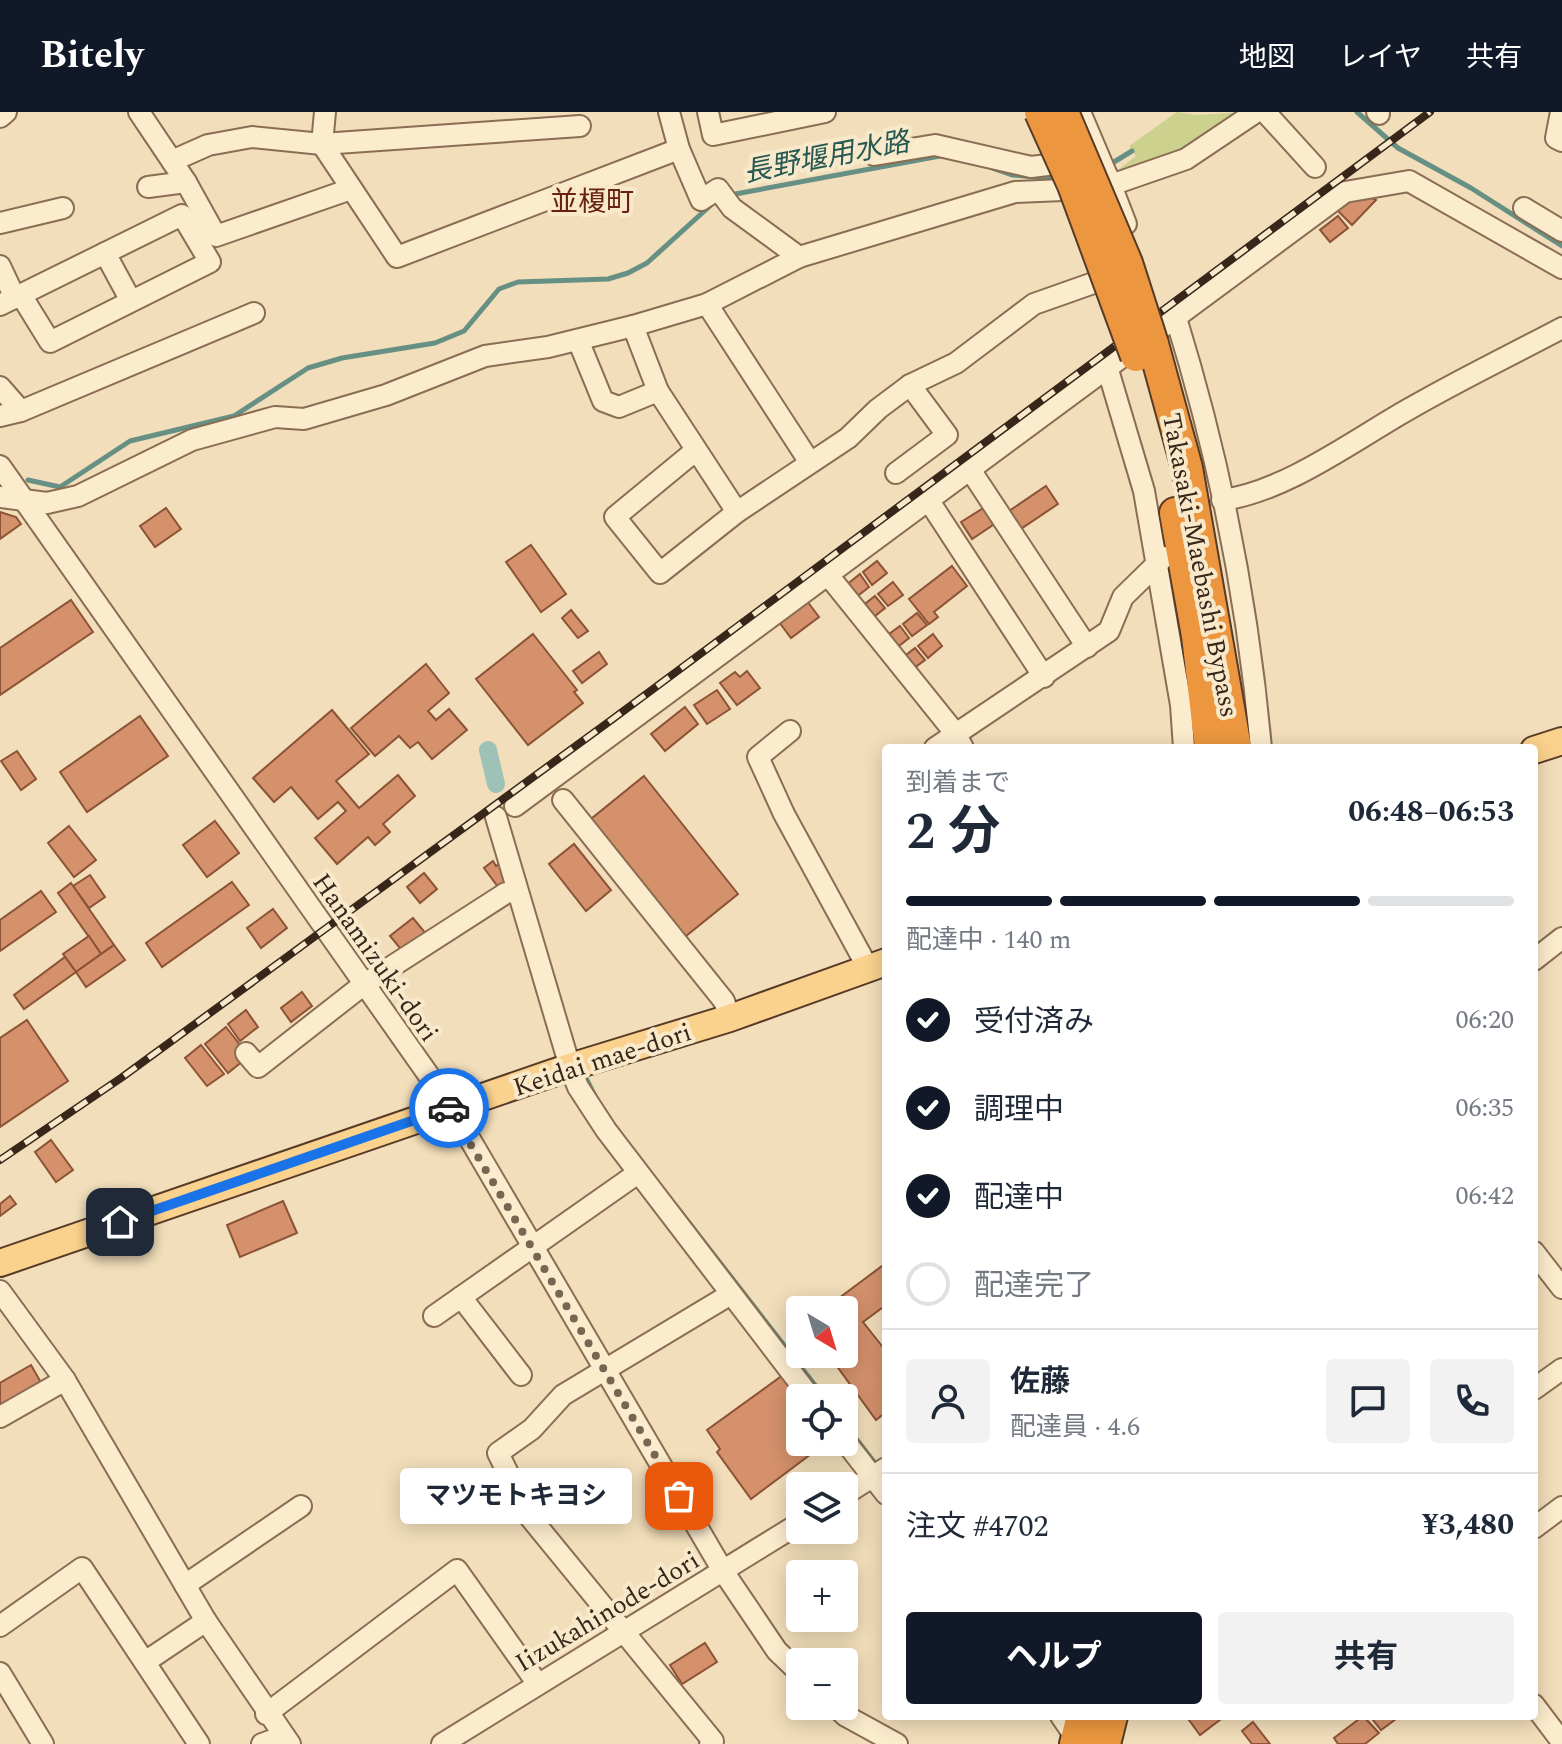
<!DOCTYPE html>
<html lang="ja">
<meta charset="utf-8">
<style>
body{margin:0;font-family:Spectral,"Noto Sans JP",serif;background:#f2f2f3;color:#1f2937;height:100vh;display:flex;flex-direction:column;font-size:30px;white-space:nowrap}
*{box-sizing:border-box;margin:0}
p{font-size:26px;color:#747a83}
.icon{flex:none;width:44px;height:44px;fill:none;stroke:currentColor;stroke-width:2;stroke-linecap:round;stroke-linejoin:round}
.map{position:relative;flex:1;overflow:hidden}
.drawer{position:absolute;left:882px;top:632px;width:656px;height:976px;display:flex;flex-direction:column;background:#fff;border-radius:8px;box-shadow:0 4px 20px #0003}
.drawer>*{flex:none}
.needle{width:52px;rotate:142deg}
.fabs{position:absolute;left:786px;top:1184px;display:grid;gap:16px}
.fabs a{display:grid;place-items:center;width:72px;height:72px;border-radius:8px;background:#fff;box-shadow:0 4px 20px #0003;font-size:40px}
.pin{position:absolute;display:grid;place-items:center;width:68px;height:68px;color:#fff;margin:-34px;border-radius:16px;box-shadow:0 4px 12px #0006}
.courier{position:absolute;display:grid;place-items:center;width:80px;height:80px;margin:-40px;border:6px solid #1a73e8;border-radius:50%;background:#fff;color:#222;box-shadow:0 2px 10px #0007}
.bubble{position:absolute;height:56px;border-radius:8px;background:#fff;box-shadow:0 4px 20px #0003;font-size:26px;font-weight:700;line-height:56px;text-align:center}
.overview em{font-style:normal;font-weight:700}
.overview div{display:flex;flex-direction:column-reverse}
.overview{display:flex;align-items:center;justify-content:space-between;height:136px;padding:0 24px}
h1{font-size:52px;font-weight:700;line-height:60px}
.bar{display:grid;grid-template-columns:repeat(4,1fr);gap:12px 8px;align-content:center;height:96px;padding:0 24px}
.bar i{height:10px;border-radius:6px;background:#e0e1e3}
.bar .current{background:#111827}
.bar p{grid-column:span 4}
.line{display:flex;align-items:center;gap:20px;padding:0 24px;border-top:2px solid #e0e1e3}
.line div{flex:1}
.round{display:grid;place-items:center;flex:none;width:84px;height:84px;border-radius:8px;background:#f2f2f3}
ol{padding:0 24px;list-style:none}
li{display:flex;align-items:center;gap:24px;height:88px}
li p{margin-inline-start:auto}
li .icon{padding:8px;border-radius:50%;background:#111827;color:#fff;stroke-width:4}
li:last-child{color:#747a83}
li i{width:44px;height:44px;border:4px solid #e0e1e3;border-radius:50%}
.action{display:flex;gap:16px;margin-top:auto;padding:16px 24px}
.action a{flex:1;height:92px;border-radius:8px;background:#111827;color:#fff;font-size:32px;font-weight:700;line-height:92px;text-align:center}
.action a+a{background:#f2f2f3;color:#1f2937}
header{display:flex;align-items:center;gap:48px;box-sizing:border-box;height:112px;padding:0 40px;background:#111827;color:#fff}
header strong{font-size:38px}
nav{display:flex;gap:44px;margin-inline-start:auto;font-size:28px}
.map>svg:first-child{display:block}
.green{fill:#cdd18e}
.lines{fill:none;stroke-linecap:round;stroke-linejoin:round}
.stream{stroke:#669083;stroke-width:5}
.canal{stroke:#9fc2b6;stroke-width:18}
.building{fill:#d4916c;stroke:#8c5336;stroke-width:2}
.minor-casing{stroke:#8a6d53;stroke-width:24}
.major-casing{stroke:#573b28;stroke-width:30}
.highway-casing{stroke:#573b28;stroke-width:34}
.minor{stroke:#fcecce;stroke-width:20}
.major{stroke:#fad28d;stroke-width:26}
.highway{stroke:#ec9740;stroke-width:30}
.rail-casing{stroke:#38261a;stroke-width:8}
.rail{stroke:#f9e9cb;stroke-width:5;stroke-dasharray:15;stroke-linecap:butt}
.highway-bridge-casing{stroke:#573b28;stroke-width:34;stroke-linecap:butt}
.highway-bridge{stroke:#ec9740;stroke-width:30}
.done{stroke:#796652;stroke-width:8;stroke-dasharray:0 14.4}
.route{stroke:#1a73e8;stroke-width:10}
.labels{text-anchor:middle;stroke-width:8;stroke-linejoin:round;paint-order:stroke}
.street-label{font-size:26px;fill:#38261a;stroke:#f9e9cb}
.water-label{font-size:28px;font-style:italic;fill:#275953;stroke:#f9e9cb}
.neighbourhood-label{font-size:28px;fill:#682115;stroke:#f9e9cb}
</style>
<header>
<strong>Bitely</strong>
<nav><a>地図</a><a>レイヤ</a><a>共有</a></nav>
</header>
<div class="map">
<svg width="1562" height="1632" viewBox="0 0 1562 1632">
<rect width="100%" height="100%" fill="#f2deba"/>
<!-- green -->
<polygon class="green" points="1177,0 1196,3 1246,0 1191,38 1120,61 1119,57 1136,44 1129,34"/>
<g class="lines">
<!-- stream -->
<g class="stream">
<polyline points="1357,0 1398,36 1471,76 1562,134"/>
<polyline points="1109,53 1132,39"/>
<polyline points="992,56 1012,63 1057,67"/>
<polyline points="730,83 940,44"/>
<polyline points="28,368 60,375 130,329 234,304 308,256 342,246 435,231 464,219 499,177 518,170 608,167 628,161 647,151 711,93"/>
<polyline points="583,960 596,986"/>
<polyline points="676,1094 825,1286"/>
<polyline points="844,1311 878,1355"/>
</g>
<!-- canal -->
<polyline class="canal" points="488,638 496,672"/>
</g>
<!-- building -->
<g class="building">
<polygon points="1366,83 1376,88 1352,113 1338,99 1352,84"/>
<polygon points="1338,104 1348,116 1330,130 1320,118"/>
<polygon points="1046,374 1058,392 1015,421 1003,403"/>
<polygon points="985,395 996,411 972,427 961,410"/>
<polygon points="166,396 181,417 155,435 140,414"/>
<polygon points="0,400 16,405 21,412 0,427"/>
<polygon points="531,433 566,482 541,500 506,450"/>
<polygon points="877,449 887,461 872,473 863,460"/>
<polygon points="952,454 967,474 934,500 938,505 929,512 909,487"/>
<polygon points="860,462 869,475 855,486 845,474"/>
<polygon points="893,470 903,483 888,494 878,482"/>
<polygon points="875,484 885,496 870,508 861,495"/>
<polygon points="71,488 93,520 0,583 0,536"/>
<polygon points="807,489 819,505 791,526 779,510"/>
<polygon points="571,498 588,519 578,526 562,506"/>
<polygon points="917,501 927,513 912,524 903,512"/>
<polygon points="900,514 909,526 894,538 885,525"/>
<polygon points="533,522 577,578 574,580 583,591 528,633 476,567"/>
<polygon points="933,522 942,534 928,546 918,534"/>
<polygon points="915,536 925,548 910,559 901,547"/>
<polygon points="599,540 607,552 582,571 573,559"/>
<polygon points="426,552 449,581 428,599 436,608 449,597 467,618 432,647 418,630 410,636 399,624 375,644 351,616"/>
<polygon points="747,559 760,576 737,593 720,571 735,560 740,565"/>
<polygon points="717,578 730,597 707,612 694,593"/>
<polygon points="685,595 698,612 665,639 651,622"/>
<polygon points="332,598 369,642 336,669 359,696 398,663 415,684 383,712 390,720 375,733 368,725 337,752 315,726 346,699 338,690 318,707 291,675 274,690 253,666"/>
<polygon points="140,604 168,644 87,700 60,660"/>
<polygon points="17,639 36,667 21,678 1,649"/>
<polygon points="644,664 738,782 681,828 586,711"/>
<polygon points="215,709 239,741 207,765 183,733"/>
<polygon points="69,714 96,748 74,765 48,731"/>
<polygon points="574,732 611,778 586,799 549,752"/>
<polygon points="493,749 496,754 502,750 509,768 498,775 484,756"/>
<polygon points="424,761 437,777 420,791 407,775"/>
<polygon points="90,763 105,785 89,796 73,774"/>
<polygon points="232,770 249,793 162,855 146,831"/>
<polygon points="71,771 114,833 101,842 58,781"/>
<polygon points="41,779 56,800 0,839 0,808"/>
<polygon points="273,797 287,816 261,836 247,816"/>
<polygon points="413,806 427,823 404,841 390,824"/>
<polygon points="89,824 101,842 76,860 63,842"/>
<polygon points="114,833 125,848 86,875 76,860"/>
<polygon points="65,845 76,860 24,897 14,883"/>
<polygon points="302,880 312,894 291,910 281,896"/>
<polygon points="246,898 258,915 240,929 228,912"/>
<polygon points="27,908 68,969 0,1015 0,926"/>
<polygon points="226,915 244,938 244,948 228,961 205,932"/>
<polygon points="201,933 224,962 207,974 185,946"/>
<polygon points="51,1028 73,1058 56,1070 35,1040"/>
<polygon points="10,1084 16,1092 0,1104 0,1092"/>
<polygon points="283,1089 297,1121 240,1145 227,1113"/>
<polygon points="886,1151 886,1193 863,1210 886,1239 886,1300 876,1308 828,1242 844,1242 844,1198 823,1198"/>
<polygon points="31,1253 43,1274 0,1298 0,1271"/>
<polygon points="783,1263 800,1286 800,1330 827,1330 751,1387 717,1340 720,1337 707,1318"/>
<polygon points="705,1531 717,1550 682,1572 670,1553"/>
<polygon points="1186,1604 1225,1604 1200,1623"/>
<polygon points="1363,1604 1379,1621 1365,1632 1338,1632 1334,1626"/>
<polygon points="1370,1604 1400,1604 1381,1618"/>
<polygon points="1253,1610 1270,1632 1252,1632 1242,1619"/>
</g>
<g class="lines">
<defs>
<g id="minor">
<polyline points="139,0 186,70 216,124 351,77"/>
<polyline points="325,0 322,32 397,145 679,37"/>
<polyline points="669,0 679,37 701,88 718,77 732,96 799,145"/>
<polyline points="708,0 713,23 825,0"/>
<polyline points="1080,0 1111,73 1186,47 1256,0"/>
<polyline points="1265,0 1315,55"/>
<polyline points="1377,0 1379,2"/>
<polyline points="1561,0 1556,26 1562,29"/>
<polyline points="0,5 6,0"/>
<polyline points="874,43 935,33 1031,55 1072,50"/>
<polyline points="172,49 208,33 252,25 322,32 580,14"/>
<polyline points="148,75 186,70"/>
<polyline points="1089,80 1111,73 1126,112"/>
<polyline points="1524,96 1562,119"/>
<polyline points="0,111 63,96"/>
<polyline points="105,141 131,189"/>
<polyline points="0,154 15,186"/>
<polyline points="707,192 809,349"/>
<path d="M 0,193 C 61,163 122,133 182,103 L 210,150 L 50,230 L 21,183"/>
<path d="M 1176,206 C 1219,345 1248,492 1261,636"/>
<polyline points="633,214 658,279 737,400"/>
<polyline points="578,228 603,289 619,295 658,279"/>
<polyline points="1108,258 1144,379 1181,593 1184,636"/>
<polyline points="0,275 21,299"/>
<polyline points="0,304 21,299 254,201"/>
<polyline points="695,339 615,405 660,461 737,400 848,326 878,297 910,273 956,251 1034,192 1119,162"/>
<polyline points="0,354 451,995 723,1459 777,1539 800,1561"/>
<polyline points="971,359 1087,535"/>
<polyline points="896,361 947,323 910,273"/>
<polyline points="0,385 47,391 78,384 192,328 275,305 304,307 386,283 485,244 548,235 633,214 707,192 799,145 1015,80 1063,78 1108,65"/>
<path d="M 1222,388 C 1285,380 1354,328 1409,297 C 1459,268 1511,243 1562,216"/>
<polyline points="929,389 1044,565"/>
<polyline points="828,463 955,621 963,636"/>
<polyline points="790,619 758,645 784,702 868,856"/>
<polyline points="935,636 1109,519 1123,485 1164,445"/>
<polyline points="563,688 724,889 730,906"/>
<polyline points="515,694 1345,80 1409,69 1562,156"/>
<polyline points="496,705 570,955 578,975 606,1018 811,1286"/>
<polyline points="1534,848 1562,826"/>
<polyline points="246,941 258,955 363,873 506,781 517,779"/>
<polyline points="1534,1140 1562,1176"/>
<polyline points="0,1179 65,1268 206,1509 290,1632"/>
<polyline points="461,1185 521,1263"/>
<polyline points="434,1204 638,1061"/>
<polyline points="1534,1277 1562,1257"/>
<polyline points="0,1305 65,1268"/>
<polyline points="844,1328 886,1382"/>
<polyline points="844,1383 886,1356"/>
<polyline points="1534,1416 1562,1395"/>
<polyline points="185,1473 301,1394"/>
<polyline points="0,1514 82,1456 199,1632"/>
<polyline points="145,1550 206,1509"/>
<polyline points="0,1561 43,1632"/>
<polyline points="1534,1593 1562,1630"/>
<polyline points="835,1594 846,1604 897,1632"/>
<polyline points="266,1602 457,1458 537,1571"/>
<polyline points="1061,1604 1076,1626"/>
<polyline points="262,1632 284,1624"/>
<polyline points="442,1632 800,1411"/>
<polyline points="710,1632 713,1629 529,1404 498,1341 532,1317 563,1283 731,1182"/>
</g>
<g id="major">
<polyline points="1534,638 1562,629"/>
<polyline points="0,1151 570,955 730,906 886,850"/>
</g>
<g id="highway">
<polyline points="1153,232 1187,356 1236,636"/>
<polyline points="1175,401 1197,524 1210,636"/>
<polyline points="1075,1632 1082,1604"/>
<polyline points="1105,1632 1112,1604"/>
</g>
</defs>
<!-- minor casing -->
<use href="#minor" class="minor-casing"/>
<!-- major casing -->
<use href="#major" class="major-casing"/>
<!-- highway casing -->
<use href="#highway" class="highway-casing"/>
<!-- minor -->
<use href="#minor" class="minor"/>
<!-- major -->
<use href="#major" class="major"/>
<!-- highway -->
<use href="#highway" class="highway"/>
<defs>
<polyline id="rail" points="0,1048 121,966 610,609 1430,0"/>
</defs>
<!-- rail casing -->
<use href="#rail" class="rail-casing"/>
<!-- rail -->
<use href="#rail" class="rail"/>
<defs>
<g id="highway-bridge">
<polyline points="1040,0 1073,73 1136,244"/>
<polyline points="1063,0 1127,151 1153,232"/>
</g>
</defs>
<!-- highway-bridge casing -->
<use href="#highway-bridge" class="highway-bridge-casing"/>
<!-- highway-bridge -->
<use href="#highway-bridge" class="highway-bridge"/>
</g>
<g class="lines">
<!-- done -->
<polyline class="done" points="449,996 679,1384"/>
<!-- route -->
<polyline class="route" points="120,1110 449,996"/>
</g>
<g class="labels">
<!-- street labels -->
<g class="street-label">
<text transform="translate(1201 453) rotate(79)" y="9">Takasaki-Maebashi Bypass</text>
<text transform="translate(376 845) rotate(55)" y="9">Hanamizuki-dori</text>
<text transform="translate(602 947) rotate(-18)" y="9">Keidai mae-dori</text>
<text transform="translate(607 1499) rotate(-31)" y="9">Iizukahinode-dori</text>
</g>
<!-- water labels -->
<g class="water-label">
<text transform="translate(826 44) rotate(-11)" y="10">長野堰用水路</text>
</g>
<!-- neighbourhood labels -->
<g class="neighbourhood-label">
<text x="592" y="99">並榎町</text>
</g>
</g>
</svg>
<div class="fabs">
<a><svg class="needle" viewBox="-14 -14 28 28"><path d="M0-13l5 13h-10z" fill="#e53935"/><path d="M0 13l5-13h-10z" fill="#747a83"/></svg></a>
<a><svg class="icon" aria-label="locate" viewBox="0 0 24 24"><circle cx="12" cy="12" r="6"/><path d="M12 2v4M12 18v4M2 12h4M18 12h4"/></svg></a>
<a><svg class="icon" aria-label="layers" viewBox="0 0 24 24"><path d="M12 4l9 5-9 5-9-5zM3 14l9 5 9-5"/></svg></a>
<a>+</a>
<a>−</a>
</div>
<div class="pin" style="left:679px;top:1384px;background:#ea580c"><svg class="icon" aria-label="bag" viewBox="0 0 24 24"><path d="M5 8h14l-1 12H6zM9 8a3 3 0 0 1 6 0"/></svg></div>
<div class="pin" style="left:120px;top:1110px;background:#1f2937"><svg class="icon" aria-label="home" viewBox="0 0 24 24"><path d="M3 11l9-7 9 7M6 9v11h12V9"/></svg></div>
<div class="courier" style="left:449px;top:996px"><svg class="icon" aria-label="car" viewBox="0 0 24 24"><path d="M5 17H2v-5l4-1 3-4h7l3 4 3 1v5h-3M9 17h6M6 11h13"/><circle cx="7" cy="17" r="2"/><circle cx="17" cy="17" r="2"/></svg></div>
<div class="bubble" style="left:400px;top:1356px;width:232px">マツモトキヨシ</div>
<section class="drawer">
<div class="overview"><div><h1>2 分</h1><p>到着まで</p></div><em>06:48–06:53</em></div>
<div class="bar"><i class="current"></i><i class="current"></i><i class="current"></i><i></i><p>配達中 · 140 m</p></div>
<ol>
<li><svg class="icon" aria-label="check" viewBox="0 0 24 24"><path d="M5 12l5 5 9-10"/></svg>受付済み<p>06:20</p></li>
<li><svg class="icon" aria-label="check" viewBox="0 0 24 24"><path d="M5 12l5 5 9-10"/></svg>調理中<p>06:35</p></li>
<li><svg class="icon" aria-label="check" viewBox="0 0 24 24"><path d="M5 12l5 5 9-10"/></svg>配達中<p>06:42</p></li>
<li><i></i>配達完了</li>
</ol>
<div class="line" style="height:144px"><a class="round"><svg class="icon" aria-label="person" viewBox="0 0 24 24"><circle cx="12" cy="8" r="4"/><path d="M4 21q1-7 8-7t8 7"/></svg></a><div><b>佐藤</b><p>配達員 · 4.6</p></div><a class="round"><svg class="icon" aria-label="chat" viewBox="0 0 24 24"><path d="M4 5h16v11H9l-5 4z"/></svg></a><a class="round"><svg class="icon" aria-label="phone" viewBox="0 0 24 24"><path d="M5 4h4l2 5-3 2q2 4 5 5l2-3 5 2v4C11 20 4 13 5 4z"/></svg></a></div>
<div class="line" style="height:104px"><div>注文 #4702</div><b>¥3,480</b></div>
<div class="action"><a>ヘルプ</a><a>共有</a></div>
</section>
</div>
